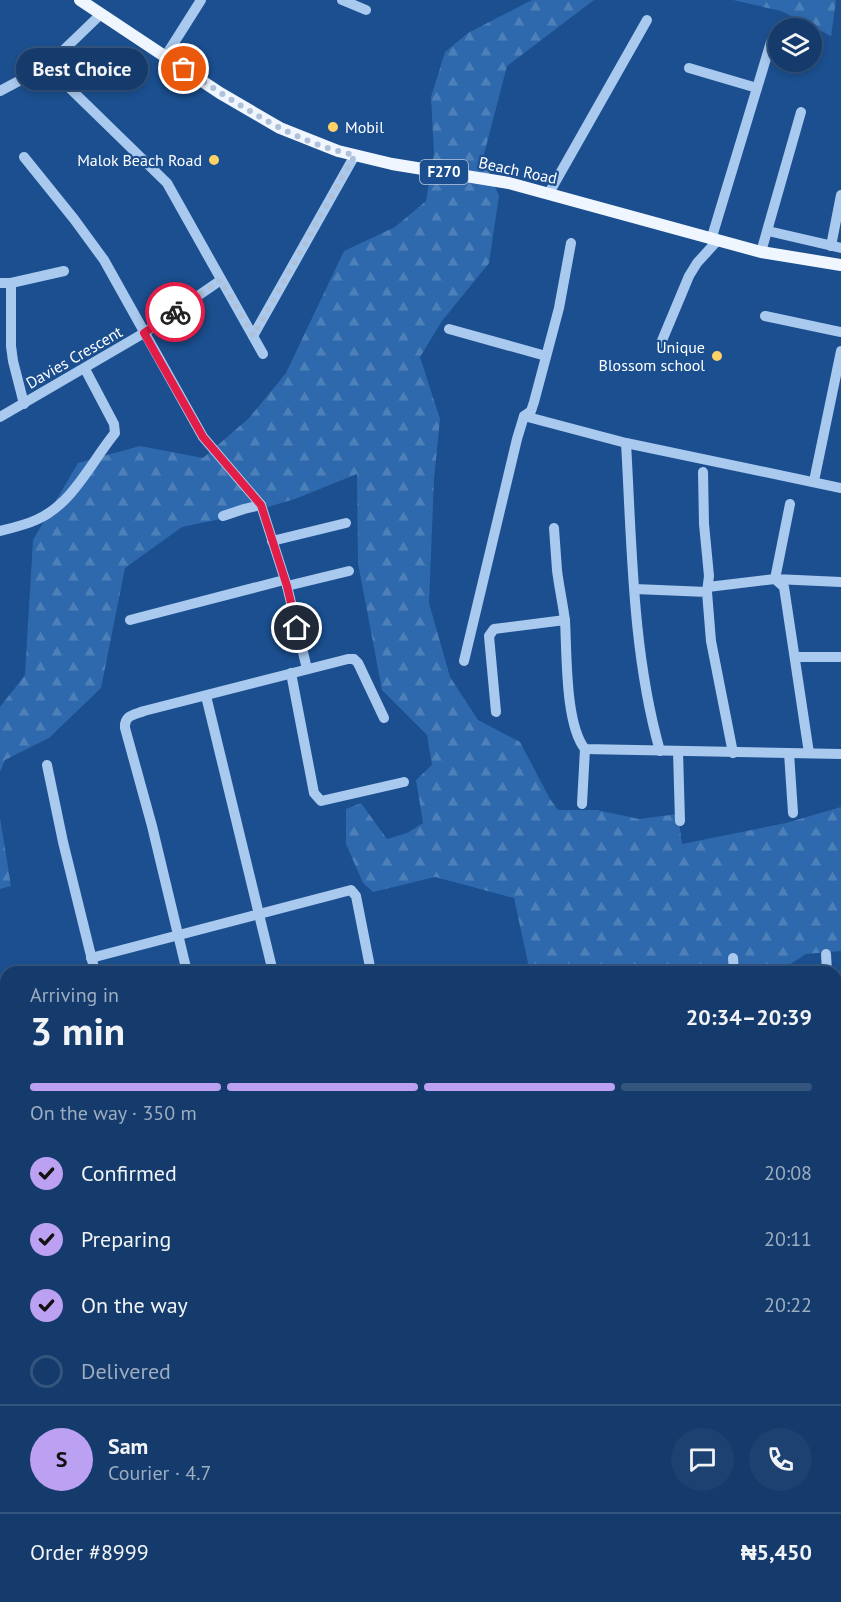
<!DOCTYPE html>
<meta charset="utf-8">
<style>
body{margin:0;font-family:"PT Sans",sans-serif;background:#1d4271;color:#f1f3f6;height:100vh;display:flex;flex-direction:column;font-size:22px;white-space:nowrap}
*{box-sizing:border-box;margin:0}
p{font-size:20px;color:#9dadc1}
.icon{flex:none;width:33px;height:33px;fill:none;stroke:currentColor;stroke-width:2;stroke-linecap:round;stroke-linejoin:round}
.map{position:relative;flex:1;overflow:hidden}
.drawer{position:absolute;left:0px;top:966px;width:842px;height:636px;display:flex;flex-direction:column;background:#143b6b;border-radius:18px 18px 0 0;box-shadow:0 3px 9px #0003,0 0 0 2px #33557e}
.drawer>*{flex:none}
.tools{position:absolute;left:768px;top:18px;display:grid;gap:12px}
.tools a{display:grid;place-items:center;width:54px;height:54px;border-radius:50%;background:#143b6b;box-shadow:0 3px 9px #0003,0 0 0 2px #33557e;font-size:30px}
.pin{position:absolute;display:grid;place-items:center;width:51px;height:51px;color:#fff;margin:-26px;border:3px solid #fff;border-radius:50%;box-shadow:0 2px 6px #0007}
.courier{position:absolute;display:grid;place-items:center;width:60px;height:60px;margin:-30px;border:4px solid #e11d48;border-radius:50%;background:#fff;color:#222;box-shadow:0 2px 8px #0007}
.bubble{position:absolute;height:42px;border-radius:21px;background:#143b6b;box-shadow:0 3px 9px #0003,0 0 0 2px #33557e;font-size:20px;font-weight:600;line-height:42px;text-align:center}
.headline em{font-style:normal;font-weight:600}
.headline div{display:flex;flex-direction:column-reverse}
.headline{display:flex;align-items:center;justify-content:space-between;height:102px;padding:0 30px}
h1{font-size:39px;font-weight:600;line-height:45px}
.bar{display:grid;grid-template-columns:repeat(4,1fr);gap:9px 6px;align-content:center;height:72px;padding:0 30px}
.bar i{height:8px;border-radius:4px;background:#33557e}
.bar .selected{background:#bca0f2}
.bar p{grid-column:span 4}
.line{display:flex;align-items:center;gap:15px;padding:0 30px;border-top:2px solid #33557e}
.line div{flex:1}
.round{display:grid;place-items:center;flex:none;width:63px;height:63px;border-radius:32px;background:#1d4271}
ol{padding:0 30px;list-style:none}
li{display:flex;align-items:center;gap:18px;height:66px}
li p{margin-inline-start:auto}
li .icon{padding:6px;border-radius:50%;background:#bca0f2;color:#111;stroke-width:4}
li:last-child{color:#9dadc1}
li i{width:33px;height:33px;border:3px solid #33557e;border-radius:50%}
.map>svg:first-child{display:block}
.grass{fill:url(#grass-dots)}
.forest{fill:url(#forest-firs)}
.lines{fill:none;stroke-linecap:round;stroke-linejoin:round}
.minor{stroke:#a9c9ee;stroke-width:10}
.major{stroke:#f0f6ff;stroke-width:12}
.done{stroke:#afc1d8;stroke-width:6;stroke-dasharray:0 10.8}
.route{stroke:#e11d48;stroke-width:8}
.poi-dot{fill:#ffd166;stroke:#1b4f8f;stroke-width:2}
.labels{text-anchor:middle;stroke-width:4.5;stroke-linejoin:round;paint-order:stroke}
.shield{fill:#1b4f8f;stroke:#bbcadd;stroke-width:1.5}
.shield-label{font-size:15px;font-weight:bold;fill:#fff}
.poi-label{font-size:16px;fill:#fff;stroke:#1b4f8f;text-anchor:end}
.street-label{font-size:16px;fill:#fff;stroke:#1b4f8f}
</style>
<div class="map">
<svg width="841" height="1602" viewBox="0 0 841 1602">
<defs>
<pattern id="grass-dots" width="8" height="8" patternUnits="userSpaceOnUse" patternTransform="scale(1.5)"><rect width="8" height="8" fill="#2e69ad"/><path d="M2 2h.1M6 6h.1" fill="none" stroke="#4d80b9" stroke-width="1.8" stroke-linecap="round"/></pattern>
<pattern id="forest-firs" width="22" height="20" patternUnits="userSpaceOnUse" patternTransform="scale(1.5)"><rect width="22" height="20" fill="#2e69ad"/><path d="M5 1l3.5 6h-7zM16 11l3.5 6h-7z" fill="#4d80b9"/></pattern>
</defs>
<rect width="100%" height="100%" fill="#1b4f8f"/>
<!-- grass -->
<polygon class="grass" points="0,1105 6,1126 6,1315 0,1315"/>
<!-- forest -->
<g class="forest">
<polygon points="532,0 594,0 507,66 483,158 499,196 489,263 442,321 420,357 440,419 434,479 429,603 450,677 478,720 520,742 550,799 558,810 597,810 639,819 678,814 682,844 786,823 841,807 841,951 806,954 778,972 530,972 514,898 435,877 373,892 363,883 346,844 346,809 361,803 387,839 407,833 423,823 416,780 432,765 427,735 382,690 358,563 357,474 295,499 240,515 182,527 125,568 101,688 49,738 5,760 0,772 0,707 25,675 33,540 78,463 140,446 203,458 249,418 286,373 344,251 395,227 426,201 434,154 431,97 445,52 468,33"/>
<polygon points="733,0 836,0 831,36 781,11"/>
<polygon points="0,818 11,886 0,889"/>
<polygon points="0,1383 6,1408 6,1443 0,1448"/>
</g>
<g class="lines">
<!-- minor -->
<g class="minor">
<polyline points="342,0 366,10"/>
<polyline points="165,57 201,0"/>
<polyline points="47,66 167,183 263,354"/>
<polyline points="689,68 757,88"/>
<polyline points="0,91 47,66 100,15"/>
<polyline points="24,157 74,219 104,260 203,437 261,505 287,586 307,669"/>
<polyline points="549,193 647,20"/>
<polyline points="768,231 841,248"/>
<polyline points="711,240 771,42"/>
<polyline points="831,246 841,195"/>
<polyline points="761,252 801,112"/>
<polyline points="0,283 11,283 64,271"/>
<polyline points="11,283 11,346 13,361 24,404"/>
<polyline points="765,316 841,332"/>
<polyline points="449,329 546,356"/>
<polyline points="253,336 355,155"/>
<polyline points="661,343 689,276 697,263 717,241"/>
<polyline points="524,416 626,443 841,488"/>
<polyline points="0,417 144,333 221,280"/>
<path d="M 626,443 C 632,546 632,652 660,751"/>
<polyline points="703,472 704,524 709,576 707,592"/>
<polyline points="814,481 841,351"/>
<polyline points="790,504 775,579 841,582"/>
<polyline points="223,516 244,509 261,505"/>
<path d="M 554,528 C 555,542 556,556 557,570 C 559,587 563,604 565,621 C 567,654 565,724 585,749 L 841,754"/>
<path d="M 0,531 C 12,528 25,525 36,520 C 73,504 91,462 115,433 L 114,424 L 85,369"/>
<polyline points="272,541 346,523"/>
<polyline points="287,586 349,571"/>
<polyline points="708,587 775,579 784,587 809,753"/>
<polyline points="635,589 707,592 711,641 733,753"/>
<polyline points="130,620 284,580"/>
<polyline points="795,657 841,657"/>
<polyline points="464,661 517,439 524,416 531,411 534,402 559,308 571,243"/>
<polyline points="291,673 314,793 321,801 404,782"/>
<polyline points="206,696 273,972"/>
<polyline points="496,712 489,636 494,629 565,620"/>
<polyline points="678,751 680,821"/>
<polyline points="789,753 793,813"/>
<polyline points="47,765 63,842 95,972"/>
<polyline points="582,804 585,749"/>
<polyline points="826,954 827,972"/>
<polyline points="91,958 351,890 356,896 371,972"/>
<polyline points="733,958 734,972"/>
<path d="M 187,972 L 152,826 L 125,728 C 124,715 134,715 144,711 L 348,659 L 354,659 L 358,663 L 384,718"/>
<polyline points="515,972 523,971"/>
<polyline points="836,1064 841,1125"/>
<polyline points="836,1135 841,1134"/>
<polyline points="0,1218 6,1218"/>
<polyline points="0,1381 6,1396"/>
<polyline points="836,1464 841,1460"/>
<polyline points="836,1477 841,1486"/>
<polyline points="836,1567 841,1563"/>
<polyline points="291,1596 293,1602"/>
<polyline points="575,1596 579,1602"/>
<polyline points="684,1596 688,1602"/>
<polyline points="450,1602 461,1596"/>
<polyline points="618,1602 628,1596"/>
<polyline points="782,1602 791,1596"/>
</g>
<!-- major -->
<g class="major">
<polyline points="80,0 220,93 280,128 338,151 392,164 509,183 761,252 841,265"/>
<polyline points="0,1044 6,1065"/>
<polyline points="0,1078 6,1099"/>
<polyline points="125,1596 125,1602"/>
<polyline points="134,1596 134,1602"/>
</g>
</g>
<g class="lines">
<!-- done -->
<path class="done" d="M 175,312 L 221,280 L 253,336 L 355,155 C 292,143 237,103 184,69"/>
<!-- route -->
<polyline class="route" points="175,312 144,333 203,437 261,505 287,586 297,628"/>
</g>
<!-- markers -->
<g class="poi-dot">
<circle cx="333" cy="127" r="6"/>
<circle cx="214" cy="160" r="6"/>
<circle cx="717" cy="356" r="6"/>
</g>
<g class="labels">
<!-- shield labels -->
<rect class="shield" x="420" y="160" width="48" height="24" rx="4.5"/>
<g class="shield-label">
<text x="444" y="177">F270</text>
</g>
<!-- poi labels -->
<g class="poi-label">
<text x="345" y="133" text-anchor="start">Mobil</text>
<text x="202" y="166">Malok Beach Road</text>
<text x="705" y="353">Unique<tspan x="705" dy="18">Blossom school</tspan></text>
</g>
<!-- street labels -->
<g class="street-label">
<text transform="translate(518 170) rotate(12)" y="6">Beach Road</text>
<text transform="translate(74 357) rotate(-30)" y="6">Davies Crescent</text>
</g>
</g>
</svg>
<div class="tools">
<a><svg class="icon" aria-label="layers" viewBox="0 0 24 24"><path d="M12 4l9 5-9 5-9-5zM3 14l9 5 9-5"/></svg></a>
</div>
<div class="pin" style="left:184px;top:69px;background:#ea580c"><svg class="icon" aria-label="bag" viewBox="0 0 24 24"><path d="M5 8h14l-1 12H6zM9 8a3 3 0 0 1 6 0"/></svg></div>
<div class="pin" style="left:297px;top:628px;background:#1f2937"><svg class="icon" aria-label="home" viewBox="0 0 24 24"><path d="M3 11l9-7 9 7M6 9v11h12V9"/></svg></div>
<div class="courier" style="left:175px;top:312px"><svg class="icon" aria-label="bike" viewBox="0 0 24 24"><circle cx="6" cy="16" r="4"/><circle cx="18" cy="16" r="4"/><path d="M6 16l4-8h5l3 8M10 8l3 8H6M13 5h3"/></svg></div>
<div class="bubble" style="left:16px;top:48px;width:132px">Best Choice</div>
<section class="drawer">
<div class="headline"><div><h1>3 min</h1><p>Arriving in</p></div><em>20:34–20:39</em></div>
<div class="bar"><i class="selected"></i><i class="selected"></i><i class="selected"></i><i></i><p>On the way · 350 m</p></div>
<ol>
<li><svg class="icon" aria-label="check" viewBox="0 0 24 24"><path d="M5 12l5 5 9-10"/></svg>Confirmed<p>20:08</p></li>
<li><svg class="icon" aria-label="check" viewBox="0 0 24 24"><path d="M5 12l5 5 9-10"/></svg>Preparing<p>20:11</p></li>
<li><svg class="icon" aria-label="check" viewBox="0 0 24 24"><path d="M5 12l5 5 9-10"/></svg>On the way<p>20:22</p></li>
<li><i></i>Delivered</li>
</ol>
<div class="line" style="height:108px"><b class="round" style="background:#bca0f2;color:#111">S</b><div><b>Sam</b><p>Courier · 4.7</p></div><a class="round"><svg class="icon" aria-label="chat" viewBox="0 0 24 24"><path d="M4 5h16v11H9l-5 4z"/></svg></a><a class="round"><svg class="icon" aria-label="phone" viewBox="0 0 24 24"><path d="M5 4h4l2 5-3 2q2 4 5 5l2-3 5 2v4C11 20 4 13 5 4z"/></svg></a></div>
<div class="line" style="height:78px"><div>Order #8999</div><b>₦5,450</b></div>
</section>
</div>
